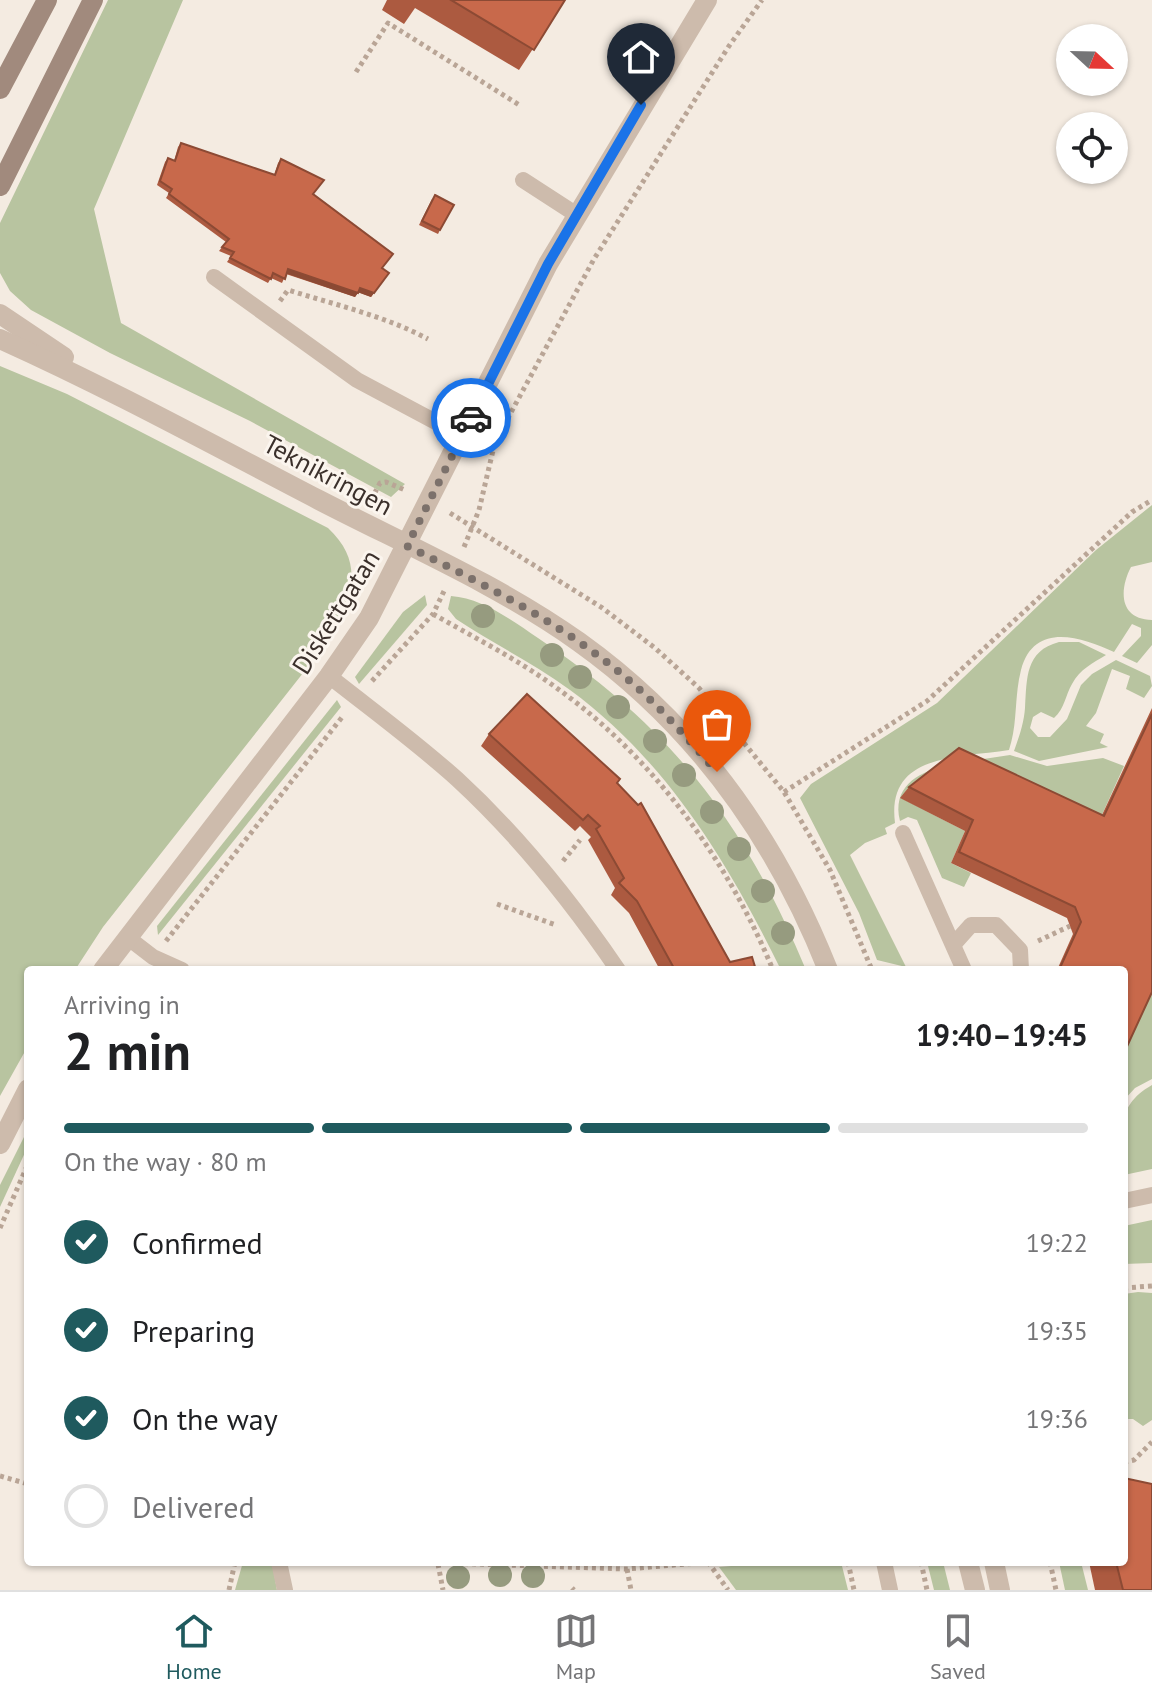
<!DOCTYPE html>
<meta charset="utf-8">
<style>
body{margin:0;font-family:"PT Sans",sans-serif;background:#f2f2f2;color:#202124;height:100vh;display:flex;flex-direction:column;font-size:30px;white-space:nowrap}
*{box-sizing:border-box;margin:0}
p{font-size:26px;color:#757577}
.icon{flex:none;width:44px;height:44px;fill:none;stroke:currentColor;stroke-width:2;stroke-linecap:round;stroke-linejoin:round}
.map{position:relative;flex:1;overflow:hidden}
.drawer{position:absolute;left:24px;top:966px;width:1104px;height:600px;display:flex;flex-direction:column;background:#fff;border-radius:8px;box-shadow:0 2px 6px #0004}
.drawer>*{flex:none}
.needle{width:52px;rotate:112deg}
.fabs{position:absolute;left:1056px;top:24px;display:grid;gap:16px}
.fabs a{display:grid;place-items:center;width:72px;height:72px;border-radius:50%;background:#fff;box-shadow:0 2px 6px #0004;font-size:40px}
.pin{position:absolute;display:grid;place-items:center;width:68px;height:68px;color:#fff;margin:-82px -34px;border-radius:50% 50% 50% 0;rotate:-45deg;box-shadow:0 0 8px #0007}
.pin .icon{rotate:45deg}
.courier{position:absolute;display:grid;place-items:center;width:80px;height:80px;margin:-40px;border:6px solid #1a73e8;border-radius:50%;background:#fff;color:#222;box-shadow:0 2px 10px #0007}
.overview em{font-style:normal;font-weight:700}
.overview div{display:flex;flex-direction:column-reverse}
.overview{display:flex;align-items:center;justify-content:space-between;height:136px;padding:0 40px}
h1{font-size:52px;font-weight:700;line-height:60px}
.bar{display:grid;grid-template-columns:repeat(4,1fr);gap:12px 8px;align-content:center;height:96px;padding:0 40px}
.bar i{height:10px;border-radius:6px;background:#e0e0e0}
.bar .selected{background:#1f5a5e}
.bar p{grid-column:span 4}
ol{padding:0 40px;list-style:none}
li{display:flex;align-items:center;gap:24px;height:88px}
li p{margin-inline-start:auto}
li .icon{padding:8px;border-radius:50%;background:#1f5a5e;color:#fff;stroke-width:4}
li:last-child{color:#757577}
li i{width:44px;height:44px;border:4px solid #e0e0e0;border-radius:50%}
.menu{display:flex;justify-content:space-around;align-items:center;height:112px;border-top:2px solid #e0e0e0;background:#fff;font-size:22px;color:#757577}
.menu a{display:grid;justify-items:center;gap:4px}
.menu .selected{color:#1f5a5e}
.map>svg:first-child{display:block}
.green{fill:#b8c4a0}
.lines{fill:none;stroke-linecap:round;stroke-linejoin:round}
.path{stroke:#b9a596;stroke-width:5;stroke-dasharray:4 4;stroke-linecap:butt}
.service{stroke:#cdbbac;stroke-width:16}
.minor{stroke:#cdbbac;stroke-width:20}
.tertiary{stroke:#cdbbac;stroke-width:20}
.secondary{stroke:#a18a7d;stroke-width:20}
.tree{fill:#969b7f}
.wall{fill:#ac5a40}
.shaded-wall{fill:#8c4a34}
.building{fill:#c8694b;stroke:#8c4a34;stroke-width:2}
.done{stroke:#7c716b;stroke-width:8;stroke-dasharray:0 14.4}
.route{stroke:#1a73e8;stroke-width:10}
.labels{text-anchor:middle;stroke-width:6;stroke-linejoin:round;paint-order:stroke}
.street-label{font-size:26px;fill:#3b302b;stroke:#fbf5ee}
</style>
<div class="map">
<svg width="1152" height="1590" viewBox="0 0 1152 1590">
<rect width="100%" height="100%" fill="#f4ebe1"/>
<!-- green -->
<g class="green">
<polygon points="108,0 183,0 94,209 121,323 405,484 391,497 250,421 110,353 31,310 10,291 0,273 0,223"/>
<path d="M 0,366 L 67,394 L 328,528 C 373,570 344,610 318,654 L 103,927 L 75,970 L 28,970 L 28,1046 L 0,1096 Z"/>
<path d="M 1152,505 L 1152,562 L 1131,567 C 1119,590 1119,619 1152,620 L 1152,645 L 1137,663 L 1122,656 L 1141,636 L 1141,628 L 1132,624 L 1114,652 C 1081,637 1034,621 1021,670 C 1014,697 1018,723 1009,750 C 958,758 886,753 895,823 L 885,828 L 887,834 L 865,843 L 850,855 L 906,967 L 877,960 L 859,913 L 800,798 L 811,784 L 937,703 L 1096,550 Z"/>
<polygon points="425,595 427,605 359,684 355,677 403,612"/>
<path d="M 451,596 C 482,598 513,621 538,638 C 671,727 745,823 806,970 L 781,970 C 729,864 667,761 570,690 C 534,663 493,644 456,619 L 448,609 Z"/>
<path d="M 1059,642 L 1079,642 L 1106,655 C 1093,663 1080,669 1072,684 C 1065,696 1065,708 1054,718 L 1041,712 L 1033,717 L 1030,728 L 1038,737 L 1050,737 L 1067,719 L 1081,685 L 1092,674 L 1116,660 L 1150,676 L 1152,686 L 1144,698 L 1126,689 L 1130,676 L 1112,669 L 1096,713 L 1086,726 L 1104,734 L 1100,743 L 1108,747 L 1039,761 L 1014,751 C 1019,737 1024,723 1025,708 C 1027,678 1025,651 1059,642 Z"/>
<polygon points="337,700 341,707 158,935 157,926"/>
<polygon points="1010,755 1047,766 1103,758 1124,766 1096,828 957,763"/>
<path d="M 944,766 L 901,798 L 965,831 L 951,863 L 971,873 L 964,887 L 942,878 L 917,820 L 908,817 L 900,821 C 892,788 916,773 944,766 Z"/>
<polygon points="1152,986 1152,1079 1135,1088 1124,1100 1124,1047"/>
<path d="M 1152,1085 L 1152,1169 L 1124,1175 C 1124,1135 1112,1108 1152,1085 Z"/>
<polygon points="28,1129 28,1146 0,1207 0,1185"/>
<polygon points="1152,1220 1152,1263 1124,1264 1124,1226"/>
<polygon points="1138,1292 1152,1293 1152,1420 1143,1426 1133,1419 1124,1419 1124,1294"/>
<polygon points="243,1562 272,1562 277,1590 235,1590"/>
<polygon points="778,1562 841,1562 848,1590 736,1590 719,1567"/>
<polygon points="927,1562 943,1562 950,1590 934,1590"/>
<polygon points="1059,1562 1081,1562 1088,1590 1065,1590"/>
</g>
<g class="lines">
<!-- path -->
<g class="path">
<polyline points="356,72 388,23 521,106"/>
<path d="M 280,301 L 288,290 C 336,305 385,316 428,339"/>
<polyline points="371,500 380,483 386,482 405,490"/>
<polyline points="450,513 601,607 655,648 699,688 784,792 830,870 872,970"/>
<polyline points="464,547 479,510 495,442 594,259 729,46 762,0"/>
<path d="M 433,614 C 475,638 519,660 558,689 C 654,758 728,861 773,970"/>
<polyline points="372,681 433,614 445,589"/>
<polyline points="784,792 927,701 1132,512 1152,500"/>
<polyline points="563,861 580,840"/>
<polyline points="497,904 556,925"/>
<polyline points="166,941 343,716"/>
<polyline points="1038,941 1070,926"/>
<polyline points="0,1228 28,1164"/>
<polyline points="1124,1288 1152,1286"/>
<polyline points="1124,1462 1134,1460 1152,1442"/>
<polyline points="0,1476 28,1484"/>
<polyline points="416,1562 627,1569 709,1562"/>
<polyline points="708,1562 728,1590"/>
<polyline points="848,1562 854,1590"/>
<polyline points="921,1562 927,1590"/>
<polyline points="1050,1562 1056,1590"/>
<polyline points="438,1564 443,1590"/>
<polyline points="627,1569 631,1590"/>
<polyline points="572,1588 574,1590"/>
<polyline points="229,1590 235,1562"/>
</g>
<!-- service -->
<g class="service">
<polyline points="523,180 577,215"/>
<polyline points="214,277 357,380 462,436"/>
<path d="M 329,676 C 372,710 416,742 457,779 C 519,836 571,901 618,970"/>
<polyline points="903,833 964,970"/>
<polyline points="127,937 153,957 182,970"/>
<polyline points="954,944 971,925 996,925 1020,950 1021,970"/>
<polyline points="1124,1201 1152,1195"/>
<polyline points="279,1562 285,1590"/>
<polyline points="884,1562 890,1590"/>
</g>
<!-- minor -->
<g class="minor">
<polyline points="103,970 329,676 369,618 548,264 707,0"/>
<polyline points="0,1144 28,1089"/>
</g>
<!-- tertiary -->
<g class="tertiary">
<polyline points="0,314 64,357"/>
<path d="M 0,339 C 109,388 213,445 319,500 C 406,545 499,585 579,642 C 695,725 776,839 828,970"/>
<polyline points="968,1562 975,1590"/>
<polyline points="994,1562 1000,1590"/>
</g>
<!-- secondary -->
<g class="secondary">
<polyline points="0,89 47,0"/>
<polyline points="0,186 93,0"/>
</g>
</g>
<!-- trees -->
<g class="tree">
<circle cx="483" cy="616" r="12"/>
<circle cx="552" cy="655" r="12"/>
<circle cx="580" cy="677" r="12"/>
<circle cx="618" cy="707" r="12"/>
<circle cx="655" cy="741" r="12"/>
<circle cx="684" cy="775" r="12"/>
<circle cx="712" cy="812" r="12"/>
<circle cx="739" cy="849" r="12"/>
<circle cx="763" cy="891" r="12"/>
<circle cx="783" cy="933" r="12"/>
<circle cx="500" cy="1575" r="12"/>
<circle cx="533" cy="1576" r="12"/>
<circle cx="458" cy="1577" r="12"/>
</g>
<!-- wall -->
<g class="wall">
<polygon points="387,0 565,0 519,70 415,8 404,24 382,10"/>
<polygon points="181,143 274,175 278,163 281,159 382,268 389,273 371,297 358,292 355,297 286,274 282,283 271,278 268,283 227,262 231,256 219,251 226,242 166,198 169,193 157,185 165,162 168,158 174,161 178,147"/>
<polygon points="432,199 440,230 438,234 419,225"/>
<polygon points="1152,708 1152,992 1124,970 1057,970 1073,934 1067,918 951,863 965,831 900,798 909,787 1102,815"/>
<polygon points="489,734 617,783 730,962 756,970 660,970 629,913 611,895 615,888 588,840 591,837 580,826 575,831 481,746"/>
<polygon points="1089,1562 1124,1562 1152,1590 1095,1590"/>
</g>
<!-- shaded-wall -->
<g class="shaded-wall">
<polygon points="288,269 358,293 355,297 285,273"/>
<polygon points="360,288 374,293 371,297 357,292"/>
</g>
<!-- building -->
<g class="building">
<polygon points="451,0 565,0 534,50"/>
<polygon points="181,143 275,175 281,159 324,180 313,194 393,254 382,268 389,273 374,293 360,288 358,293 288,269 285,279 273,273 271,279 230,258 234,252 222,247 229,239 169,194 172,189 160,181 168,158 175,161"/>
<polygon points="435,195 454,205 440,230 422,221"/>
<polygon points="527,694 620,779 617,783 638,805 641,803 730,962 752,957 756,970 675,970 637,901 619,883 624,878 596,829 600,826 588,815 583,820 489,734"/>
<polygon points="1152,714 1152,992 1124,1053 1124,970 1059,970 1081,922 1075,907 959,852 973,820 909,787 959,748 1104,816"/>
<polygon points="1124,1478 1152,1484 1152,1590 1123,1590 1116,1562 1124,1562"/>
</g>
<g class="lines">
<!-- done -->
<path class="done" d="M 471,418 L 407,546 C 485,585 566,625 632,683 C 663,710 690,741 717,772"/>
<!-- route -->
<polyline class="route" points="471,418 548,264 641,105"/>
</g>
<g class="labels">
<!-- street labels -->
<g class="street-label">
<text transform="translate(328 475) rotate(28)" y="9">Teknikringen</text>
<text transform="translate(336 612) rotate(-58)" y="9">Diskettgatan</text>
</g>
</g>
</svg>
<div class="fabs">
<a><svg class="needle" viewBox="-14 -14 28 28"><path d="M0-13l5 13h-10z" fill="#e53935"/><path d="M0 13l5-13h-10z" fill="#757577"/></svg></a>
<a><svg class="icon" aria-label="locate" viewBox="0 0 24 24"><circle cx="12" cy="12" r="6"/><path d="M12 2v4M12 18v4M2 12h4M18 12h4"/></svg></a>
</div>
<div class="pin" style="left:717px;top:772px;background:#ea580c"><svg class="icon" aria-label="bag" viewBox="0 0 24 24"><path d="M5 8h14l-1 12H6zM9 8a3 3 0 0 1 6 0"/></svg></div>
<div class="pin" style="left:641px;top:105px;background:#1f2937"><svg class="icon" aria-label="home" viewBox="0 0 24 24"><path d="M3 11l9-7 9 7M6 9v11h12V9"/></svg></div>
<div class="courier" style="left:471px;top:418px"><svg class="icon" aria-label="car" viewBox="0 0 24 24"><path d="M5 17H2v-5l4-1 3-4h7l3 4 3 1v5h-3M9 17h6M6 11h13"/><circle cx="7" cy="17" r="2"/><circle cx="17" cy="17" r="2"/></svg></div>
<section class="drawer">
<div class="overview"><div><h1>2 min</h1><p>Arriving in</p></div><em>19:40–19:45</em></div>
<div class="bar"><i class="selected"></i><i class="selected"></i><i class="selected"></i><i></i><p>On the way · 80 m</p></div>
<ol>
<li><svg class="icon" aria-label="check" viewBox="0 0 24 24"><path d="M5 12l5 5 9-10"/></svg>Confirmed<p>19:22</p></li>
<li><svg class="icon" aria-label="check" viewBox="0 0 24 24"><path d="M5 12l5 5 9-10"/></svg>Preparing<p>19:35</p></li>
<li><svg class="icon" aria-label="check" viewBox="0 0 24 24"><path d="M5 12l5 5 9-10"/></svg>On the way<p>19:36</p></li>
<li><i></i>Delivered</li>
</ol>
</section>
</div>
<nav class="menu">
<a class="selected"><svg class="icon" aria-label="home" viewBox="0 0 24 24"><path d="M3 11l9-7 9 7M6 9v11h12V9"/></svg>Home</a>
<a><svg class="icon" aria-label="map" viewBox="0 0 24 24"><path d="M3 6l6-2 6 2 6-2v14l-6 2-6-2-6 2zM9 4v14M15 6v14"/></svg>Map</a>
<a><svg class="icon" aria-label="saved" viewBox="0 0 24 24"><path d="M7 4h10v16l-5-4-5 4z"/></svg>Saved</a>
</nav>
